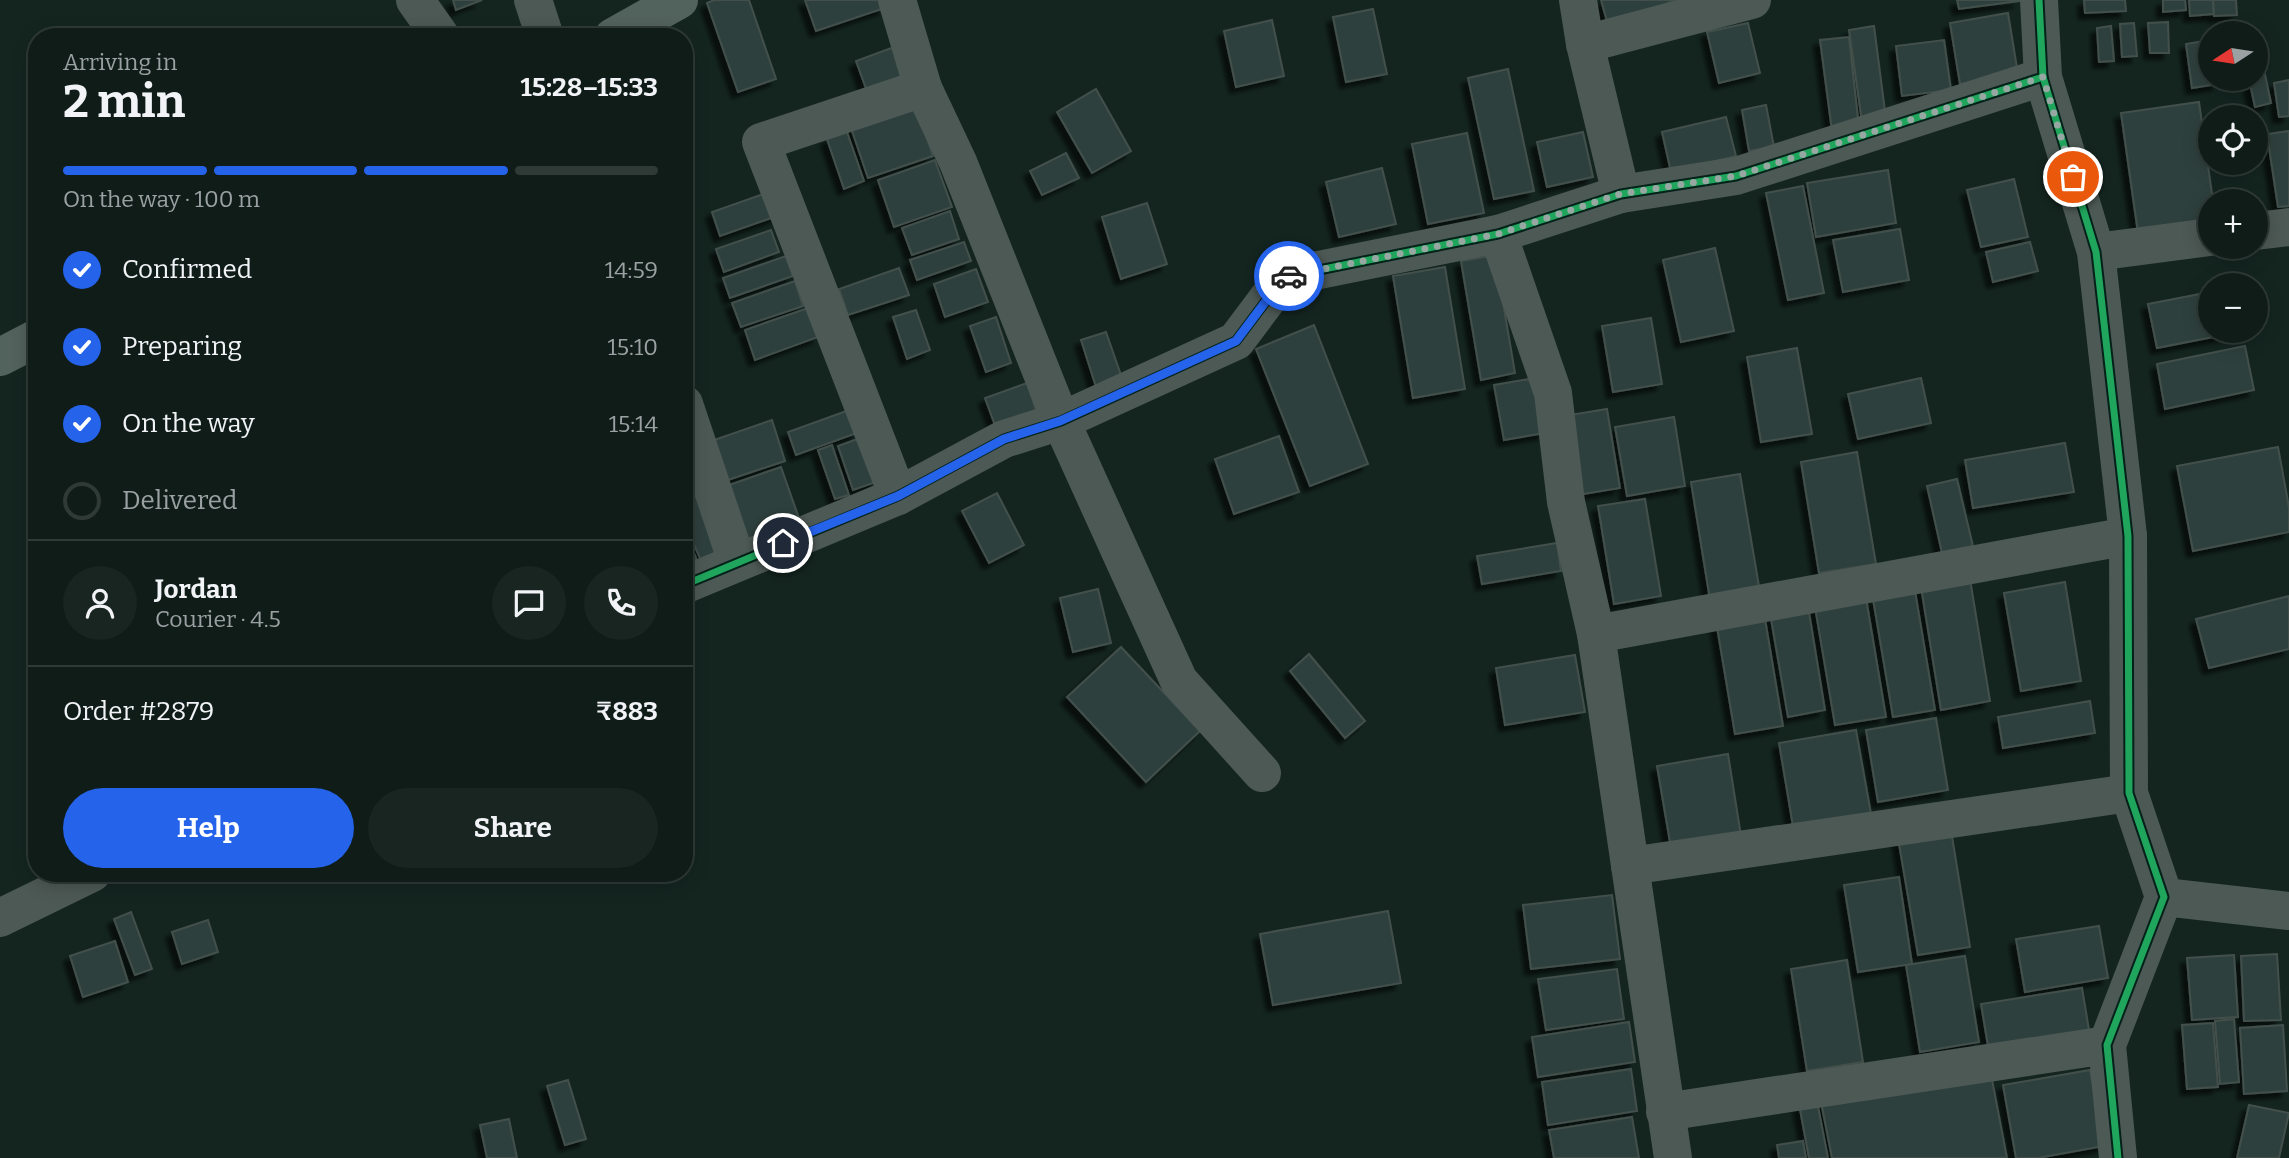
<!DOCTYPE html>
<meta charset="utf-8">
<style>
body{margin:0;font-family:Bitter,serif;background:#182521;color:#f1f3f6;height:100vh;display:flex;flex-direction:column;font-size:26px;white-space:nowrap}
*{box-sizing:border-box;margin:0}
p{font-size:23px;color:#9ba1a2}
.icon{flex:none;width:38px;height:38px;fill:none;stroke:currentColor;stroke-width:2;stroke-linecap:round;stroke-linejoin:round}
.map{position:relative;flex:1;overflow:hidden}
.sheet{position:absolute;left:28px;top:28px;width:665px;height:854px;display:flex;flex-direction:column;background:#0f1c18;border-radius:28px;box-shadow:0 4px 18px #0003,0 0 0 2px #2f3a37}
.sheet>*{flex:none}
.needle{width:46px;rotate:258deg}
.buttons{position:absolute;left:2198px;top:21px;display:grid;gap:14px}
.buttons a{display:grid;place-items:center;width:70px;height:70px;border-radius:50%;background:#0f1c18;box-shadow:0 4px 18px #0003,0 0 0 2px #2f3a37;font-size:35px}
.pin{position:absolute;display:grid;place-items:center;width:60px;height:60px;color:#fff;margin:-30px;border:4px solid #fff;border-radius:50%;box-shadow:0 2px 7px #0007}
.courier{position:absolute;display:grid;place-items:center;width:70px;height:70px;margin:-35px;border:5px solid #2563eb;border-radius:50%;background:#fff;color:#222;box-shadow:0 2px 9px #0007}
.overview em{font-style:normal;font-weight:700}
.overview div{display:flex;flex-direction:column-reverse}
.overview{display:flex;align-items:center;justify-content:space-between;height:119px;padding:0 35px}
h1{font-size:46px;font-weight:700;line-height:52px}
.bar{display:grid;grid-template-columns:repeat(4,1fr);gap:10px 7px;align-content:center;height:84px;padding:0 35px}
.bar i{height:9px;border-radius:5px;background:#2f3a37}
.bar .on{background:#2563eb}
.bar p{grid-column:span 4}
.line{display:flex;align-items:center;gap:18px;padding:0 35px;border-top:2px solid #2f3a37}
.line div{flex:1}
.round{display:grid;place-items:center;flex:none;width:74px;height:74px;border-radius:37px;background:#182521}
ol{padding:0 35px;list-style:none}
li{display:flex;align-items:center;gap:21px;height:77px}
li p{margin-inline-start:auto}
li .icon{padding:7px;border-radius:50%;background:#2563eb;color:#fff;stroke-width:4}
li:last-child{color:#9ba1a2}
li i{width:38px;height:38px;border:4px solid #2f3a37;border-radius:50%}
.button{display:flex;gap:14px;margin-top:auto;padding:14px 35px}
.button a{flex:1;height:80px;border-radius:42px;background:#2563eb;color:#fff;font-size:28px;font-weight:700;line-height:80px;text-align:center}
.button a+a{background:#182521;color:#f1f3f6}
.map>svg:first-child{display:block}
.building{fill:#2f403c;stroke:#42504c;stroke-width:2;filter:url(#shadow)}
.lines{fill:none;stroke-linecap:round;stroke-linejoin:round}
.minor{stroke:#4d5955;stroke-width:38}
.major{stroke:#52625d;stroke-width:38}
.cycleway-casing{stroke:#04221a;stroke-width:11}
.cycleway{stroke:#20a55d;stroke-width:7}
.done{stroke:#97a8a2;stroke-width:7;stroke-dasharray:0 12.6}
.route{stroke:#2563eb;stroke-width:9}
</style>
<div class="map">
<svg width="2289" height="1158" viewBox="0 0 2289 1158">
<defs>
<filter id="shadow"><feDropShadow dx="-6" dy="6" stdDeviation="2" flood-color="#0009"/></filter>
</defs>
<rect width="100%" height="100%" fill="#142520"/>
<!-- building -->
<g class="building">
<polygon points="453,0 482,0 456,10"/>
<polygon points="714,0 749,0 776,79 738,92 707,3"/>
<polygon points="805,0 882,0 885,8 816,31"/>
<polygon points="1601,0 1677,0 1608,25"/>
<polygon points="1957,0 2019,0 2019,1 1959,9"/>
<polygon points="2084,0 2125,0 2126,11 2085,13"/>
<polygon points="2163,0 2185,0 2186,10 2163,12"/>
<polygon points="2189,0 2213,0 2214,14 2190,16"/>
<polygon points="2213,0 2236,0 2237,15 2214,16"/>
<polygon points="1373,9 1387,74 1346,82 1333,17"/>
<polygon points="2008,13 2018,74 1960,84 1950,23"/>
<polygon points="1272,20 1284,76 1236,87 1224,31"/>
<polygon points="2168,22 2169,53 2150,53 2148,23"/>
<polygon points="1748,23 1760,73 1719,83 1707,32"/>
<polygon points="2134,23 2137,56 2122,57 2120,24"/>
<polygon points="1874,26 1886,119 1862,122 1849,30"/>
<polygon points="2111,26 2114,61 2099,62 2097,28"/>
<polygon points="2257,36 2271,103 2255,107 2249,79 2256,79"/>
<polygon points="1849,37 1859,127 1832,131 1820,40"/>
<polygon points="1944,40 1951,90 1902,96 1896,46"/>
<polygon points="2210,40 2210,79 2217,79 2218,84 2192,88 2186,44"/>
<polygon points="894,47 907,81 868,94 856,61"/>
<polygon points="1508,69 1534,191 1494,199 1468,78"/>
<polygon points="2289,80 2289,116 2279,117 2274,83"/>
<polygon points="1096,89 1131,151 1092,173 1057,112"/>
<polygon points="2199,102 2213,201 2210,201 2210,222 2138,233 2121,113"/>
<polygon points="1766,105 1774,147 1749,151 1742,110"/>
<polygon points="916,106 933,156 868,178 851,128"/>
<polygon points="1726,117 1736,156 1671,172 1662,132"/>
<polygon points="2289,131 2289,206 2278,207 2267,134"/>
<polygon points="847,132 864,181 844,189 827,139"/>
<polygon points="1583,132 1593,177 1547,187 1537,142"/>
<polygon points="1467,133 1484,213 1428,224 1412,144"/>
<polygon points="1066,153 1079,178 1042,195 1030,171"/>
<polygon points="935,160 952,207 894,227 878,180"/>
<polygon points="1382,168 1396,224 1339,237 1326,182"/>
<polygon points="1888,170 1896,223 1816,237 1807,183"/>
<polygon points="2014,179 2028,237 1981,247 1967,190"/>
<polygon points="1803,186 1824,293 1788,300 1766,193"/>
<polygon points="769,192 777,216 720,236 712,212"/>
<polygon points="1147,203 1167,264 1121,279 1102,217"/>
<polygon points="950,211 959,239 912,255 902,228"/>
<polygon points="1900,229 1909,280 1843,292 1833,240"/>
<polygon points="771,230 779,252 724,272 716,249"/>
<polygon points="964,242 971,261 917,280 910,260"/>
<polygon points="2030,242 2038,271 1993,282 1986,252"/>
<polygon points="1715,248 1734,331 1681,342 1663,260"/>
<polygon points="1495,255 1515,373 1481,380 1461,261"/>
<polygon points="786,256 793,276 730,298 723,278"/>
<polygon points="1445,267 1465,389 1413,398 1393,276"/>
<polygon points="899,268 909,295 848,315 839,289"/>
<polygon points="976,269 988,302 945,317 934,284"/>
<polygon points="795,281 803,306 741,327 732,303"/>
<polygon points="2210,292 2210,331 2244,331 2157,348 2148,304"/>
<polygon points="808,308 818,337 755,360 745,330"/>
<polygon points="916,310 930,350 907,359 893,317"/>
<polygon points="996,317 1011,363 986,372 970,326"/>
<polygon points="1651,318 1662,384 1613,392 1602,326"/>
<polygon points="1314,325 1368,464 1310,486 1256,349"/>
<polygon points="1106,332 1123,381 1097,390 1081,340"/>
<polygon points="2245,346 2254,390 2165,409 2157,364"/>
<polygon points="1797,348 1812,434 1761,442 1747,357"/>
<polygon points="1535,378 1545,433 1504,440 1494,385"/>
<polygon points="1921,378 1931,423 1858,439 1848,394"/>
<polygon points="1027,383 1037,413 996,428 985,398"/>
<polygon points="1607,409 1620,488 1571,496 1558,417"/>
<polygon points="849,410 857,433 796,455 788,432"/>
<polygon points="1674,417 1685,486 1627,496 1615,427"/>
<polygon points="772,420 785,461 728,480 714,440"/>
<polygon points="1279,436 1299,492 1234,514 1215,459"/>
<polygon points="860,438 876,482 853,490 838,446"/>
<polygon points="2065,443 2074,492 1973,508 1965,460"/>
<polygon points="832,445 849,495 835,499 818,450"/>
<polygon points="2278,447 2289,507 2289,532 2193,551 2177,466"/>
<polygon points="1857,452 1876,564 1819,573 1801,462"/>
<polygon points="684,455 725,554 702,563 684,521"/>
<polygon points="781,467 801,524 746,543 726,486"/>
<polygon points="1740,474 1761,598 1711,606 1691,482"/>
<polygon points="1957,479 1973,546 1942,553 1927,486"/>
<polygon points="997,493 1024,545 989,563 962,511"/>
<polygon points="1645,499 1661,596 1614,604 1598,506"/>
<polygon points="684,528 698,563 684,569"/>
<polygon points="1557,543 1561,571 1482,584 1477,556"/>
<polygon points="1970,579 1990,701 1941,710 1921,587"/>
<polygon points="2065,582 2081,681 2021,691 2004,593"/>
<polygon points="1098,589 1111,643 1073,652 1060,598"/>
<polygon points="1915,591 1935,710 1893,717 1873,599"/>
<polygon points="2289,596 2289,649 2209,668 2196,619"/>
<polygon points="1866,598 1886,717 1835,725 1815,607"/>
<polygon points="1808,606 1825,710 1788,717 1770,613"/>
<polygon points="1764,613 1783,726 1735,734 1716,621"/>
<polygon points="1121,647 1200,731 1146,782 1067,697"/>
<polygon points="1309,654 1365,721 1345,738 1290,671"/>
<polygon points="1575,655 1585,712 1505,725 1496,668"/>
<polygon points="2090,701 2095,733 2003,748 1998,717"/>
<polygon points="1936,718 1948,790 1878,802 1866,730"/>
<polygon points="1856,730 1873,825 1795,838 1779,743"/>
<polygon points="1728,754 1741,836 1671,848 1657,766"/>
<polygon points="1951,830 1970,947 1918,955 1898,838"/>
<polygon points="1899,877 1912,964 1858,972 1844,885"/>
<polygon points="1612,895 1620,959 1531,969 1523,905"/>
<polygon points="1388,911 1401,983 1273,1005 1260,934"/>
<polygon points="131,912 152,969 135,975 114,919"/>
<polygon points="208,920 218,952 182,964 172,932"/>
<polygon points="2099,926 2108,978 2025,992 2016,939"/>
<polygon points="115,941 128,982 83,997 70,956"/>
<polygon points="2277,954 2281,1020 2244,1021 2241,956"/>
<polygon points="2234,955 2238,1017 2192,1020 2187,958"/>
<polygon points="1965,956 1979,1042 1920,1052 1906,965"/>
<polygon points="1847,960 1863,1062 1807,1071 1791,969"/>
<polygon points="1617,969 1624,1019 1546,1030 1538,979"/>
<polygon points="2082,988 2090,1036 1989,1052 1981,1004"/>
<polygon points="2234,1019 2239,1082 2220,1084 2215,1021"/>
<polygon points="1629,1022 1635,1062 1538,1077 1532,1037"/>
<polygon points="2213,1023 2218,1087 2187,1089 2182,1025"/>
<polygon points="2283,1025 2287,1091 2244,1094 2240,1028"/>
<polygon points="1631,1069 1637,1111 1548,1125 1542,1082"/>
<polygon points="1990,1069 2007,1158 1832,1158 1821,1102"/>
<polygon points="2090,1070 2104,1146 2038,1158 2016,1158 2003,1085"/>
<polygon points="568,1080 586,1139 565,1145 547,1086"/>
<polygon points="1817,1101 1828,1158 1809,1158 1799,1104"/>
<polygon points="2249,1105 2289,1113 2279,1158 2237,1158"/>
<polygon points="1632,1117 1639,1158 1554,1158 1549,1130"/>
<polygon points="509,1119 517,1158 487,1158 480,1125"/>
<polygon points="1803,1141 1806,1158 1779,1158 1777,1145"/>
</g>
<g class="lines">
<!-- minor -->
<g class="minor">
<polyline points="415,0 441,37"/>
<polyline points="533,0 545,37"/>
<polyline points="897,0 923,88 958,162 1061,421 1179,681 1262,773"/>
<polyline points="1578,0 1585,44 1621,194"/>
<polyline points="2039,0 2043,77 2096,252 2128,536 2129,793 2164,897 2107,1045 2118,1158"/>
<polyline points="1585,44 1752,0"/>
<polyline points="2256,231 2289,227"/>
<polyline points="1498,234 1553,393 1566,502 1596,634"/>
<polyline points="2096,252 2210,237"/>
<polyline points="684,404 737,562"/>
<polyline points="898,496 761,142 923,88"/>
<polyline points="684,585 898,496 1004,439 1061,421 1236,341 1284,277 1498,234 1621,194 1736,176 2043,77"/>
<polyline points="1630,866 2129,793"/>
<polyline points="2164,897 2289,911"/>
<polyline points="0,918 92,873"/>
<polyline points="1665,1112 2107,1045"/>
<polyline points="1673,1158 1596,634 2128,536"/>
</g>
<!-- major -->
<g class="major">
<polyline points="613,37 679,0"/>
<polyline points="0,357 37,338"/>
</g>
<defs>
<g id="cycleway">
<polyline points="2039,0 2043,77 2096,252 2128,536 2129,793 2164,897 2107,1045 2118,1158"/>
<polyline points="684,585 898,496 1004,439 1061,421 1236,341 1284,277 1498,234 1621,194 1736,176 2043,77"/>
</g>
</defs>
<!-- cycleway casing -->
<use href="#cycleway" class="cycleway-casing"/>
<!-- cycleway -->
<use href="#cycleway" class="cycleway"/>
</g>
<g class="lines">
<!-- done -->
<polyline class="done" points="1289,276 1498,234 1620,194 1736,176 2043,77 2073,177"/>
<!-- route -->
<polyline class="route" points="783,543 898,496 1004,439 1060,421 1236,341 1284,277 1289,276"/>
</g>
</svg>
<div class="buttons">
<a><svg class="needle" viewBox="-14 -14 28 28"><path d="M0-13l5 13h-10z" fill="#e53935"/><path d="M0 13l5-13h-10z" fill="#9ba1a2"/></svg></a>
<a><svg class="icon" aria-label="locate" viewBox="0 0 24 24"><circle cx="12" cy="12" r="6"/><path d="M12 2v4M12 18v4M2 12h4M18 12h4"/></svg></a>
<a>+</a>
<a>−</a>
</div>
<div class="pin" style="left:2073px;top:177px;background:#ea580c"><svg class="icon" aria-label="bag" viewBox="0 0 24 24"><path d="M5 8h14l-1 12H6zM9 8a3 3 0 0 1 6 0"/></svg></div>
<div class="pin" style="left:783px;top:543px;background:#1f2937"><svg class="icon" aria-label="home" viewBox="0 0 24 24"><path d="M3 11l9-7 9 7M6 9v11h12V9"/></svg></div>
<div class="courier" style="left:1289px;top:276px"><svg class="icon" aria-label="car" viewBox="0 0 24 24"><path d="M5 17H2v-5l4-1 3-4h7l3 4 3 1v5h-3M9 17h6M6 11h13"/><circle cx="7" cy="17" r="2"/><circle cx="17" cy="17" r="2"/></svg></div>
<section class="sheet">
<div class="overview"><div><h1>2 min</h1><p>Arriving in</p></div><em>15:28–15:33</em></div>
<div class="bar"><i class="on"></i><i class="on"></i><i class="on"></i><i></i><p>On the way · 100 m</p></div>
<ol>
<li><svg class="icon" aria-label="check" viewBox="0 0 24 24"><path d="M5 12l5 5 9-10"/></svg>Confirmed<p>14:59</p></li>
<li><svg class="icon" aria-label="check" viewBox="0 0 24 24"><path d="M5 12l5 5 9-10"/></svg>Preparing<p>15:10</p></li>
<li><svg class="icon" aria-label="check" viewBox="0 0 24 24"><path d="M5 12l5 5 9-10"/></svg>On the way<p>15:14</p></li>
<li><i></i>Delivered</li>
</ol>
<div class="line" style="height:126px"><a class="round"><svg class="icon" aria-label="person" viewBox="0 0 24 24"><circle cx="12" cy="8" r="4"/><path d="M4 21q1-7 8-7t8 7"/></svg></a><div><b>Jordan</b><p>Courier · 4.5</p></div><a class="round"><svg class="icon" aria-label="chat" viewBox="0 0 24 24"><path d="M4 5h16v11H9l-5 4z"/></svg></a><a class="round"><svg class="icon" aria-label="phone" viewBox="0 0 24 24"><path d="M5 4h4l2 5-3 2q2 4 5 5l2-3 5 2v4C11 20 4 13 5 4z"/></svg></a></div>
<div class="line" style="height:91px"><div>Order #2879</div><b>₹883</b></div>
<div class="button"><a>Help</a><a>Share</a></div>
</section>
</div>
